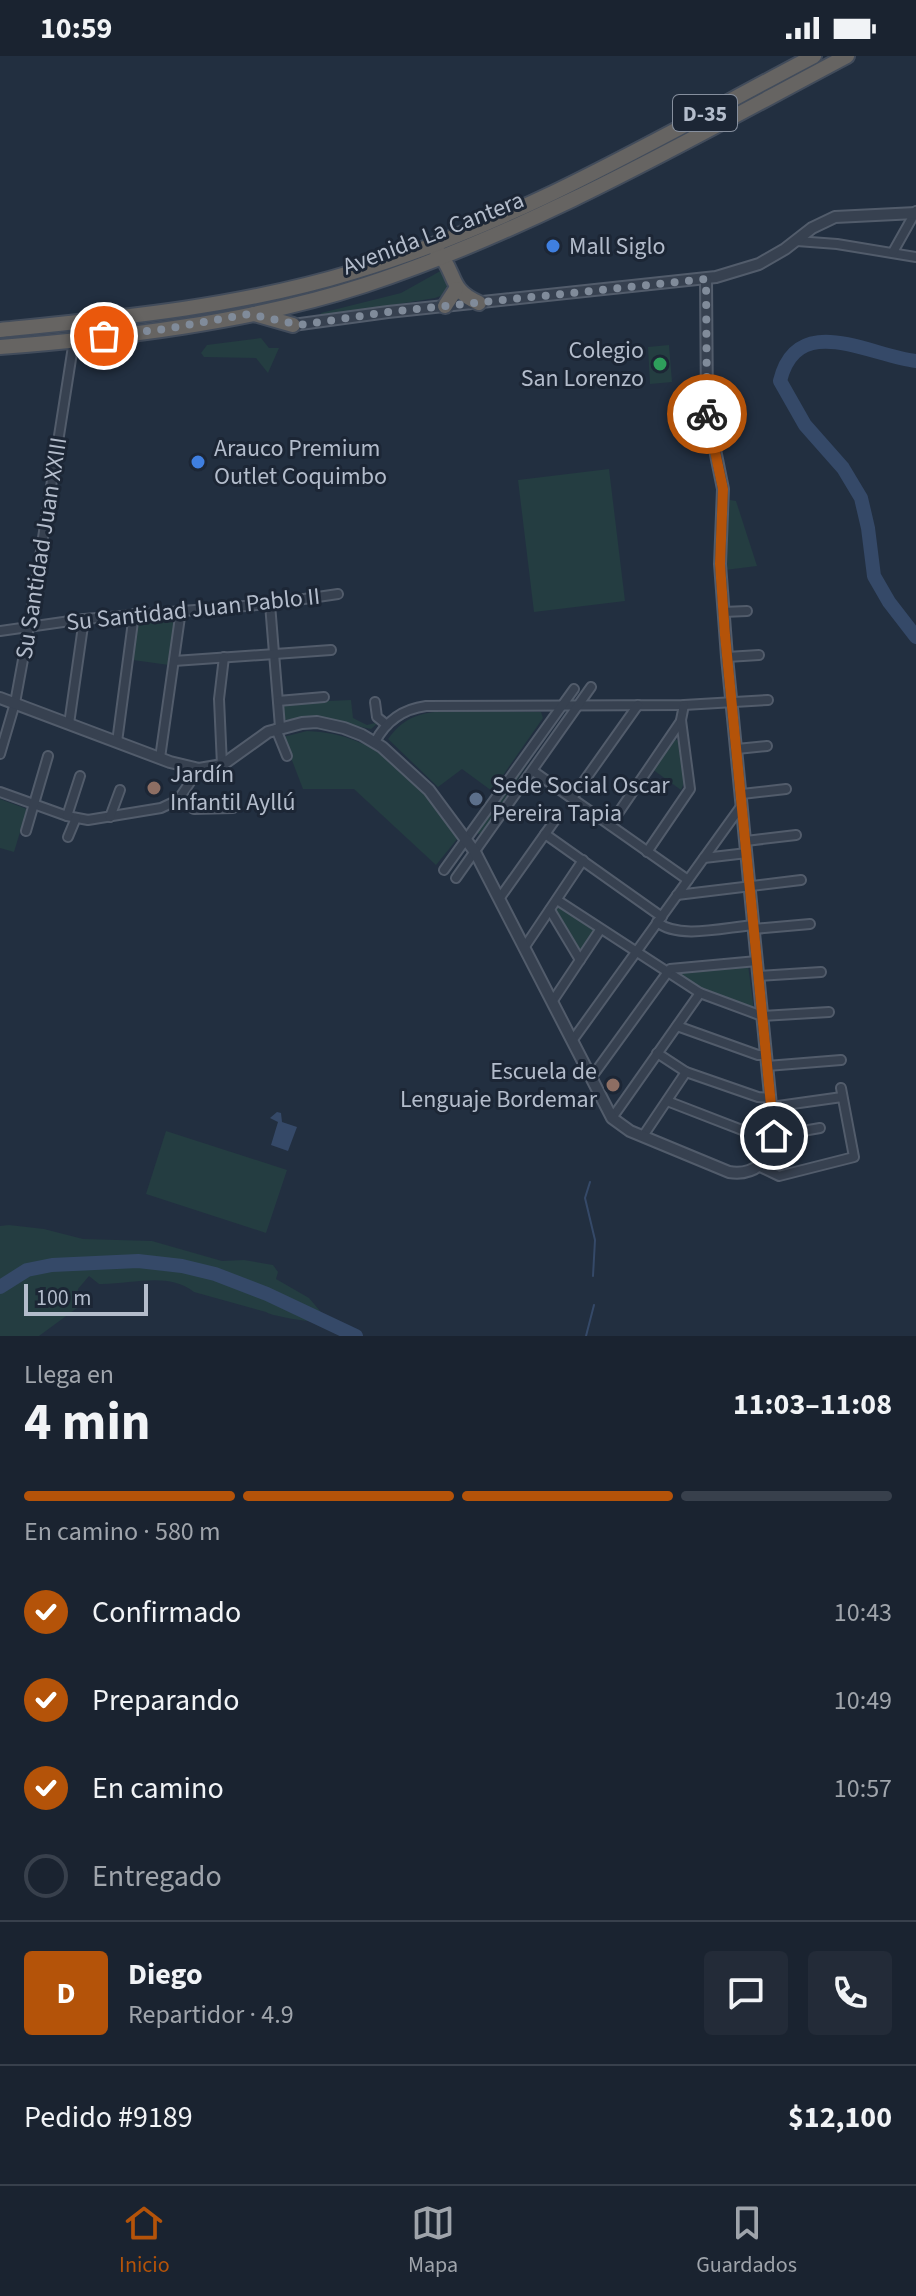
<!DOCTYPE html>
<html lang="es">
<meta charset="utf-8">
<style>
body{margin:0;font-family:"Source Sans 3",sans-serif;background:#232b38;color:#f1f3f6;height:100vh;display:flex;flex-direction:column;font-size:30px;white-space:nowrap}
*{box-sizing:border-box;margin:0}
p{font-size:26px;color:#9fa4ab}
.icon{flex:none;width:44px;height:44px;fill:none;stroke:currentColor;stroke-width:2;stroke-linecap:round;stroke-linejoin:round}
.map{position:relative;height:1280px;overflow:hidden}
.sheet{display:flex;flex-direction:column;background:#1a2330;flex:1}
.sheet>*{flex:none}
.scale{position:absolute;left:24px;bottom:20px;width:124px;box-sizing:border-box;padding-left:8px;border:4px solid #b3bccb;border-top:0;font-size:22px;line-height:28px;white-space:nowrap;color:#b3bccb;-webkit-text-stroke:6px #1c2635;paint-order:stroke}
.pin{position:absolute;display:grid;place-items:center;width:68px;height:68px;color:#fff;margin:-34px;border:4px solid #fff;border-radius:50%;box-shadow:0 2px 8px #0007}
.courier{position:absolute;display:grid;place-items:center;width:80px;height:80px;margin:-40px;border:6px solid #b45309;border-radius:50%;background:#fff;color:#222;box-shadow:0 2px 10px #0007}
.head em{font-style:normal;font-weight:700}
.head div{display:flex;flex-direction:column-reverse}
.head{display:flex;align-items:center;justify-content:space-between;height:136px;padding:0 24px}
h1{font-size:52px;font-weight:700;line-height:60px}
.bar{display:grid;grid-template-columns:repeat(4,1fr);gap:12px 8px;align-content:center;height:96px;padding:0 24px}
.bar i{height:10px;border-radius:6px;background:#38404c}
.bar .current{background:#b45309}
.bar p{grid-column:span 4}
.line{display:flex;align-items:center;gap:20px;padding:0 24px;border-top:2px solid #38404c}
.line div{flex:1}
.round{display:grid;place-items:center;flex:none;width:84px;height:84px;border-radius:8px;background:#232b38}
ol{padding:0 24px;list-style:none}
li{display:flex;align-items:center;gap:24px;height:88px}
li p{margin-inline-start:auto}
li .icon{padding:8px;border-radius:50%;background:#b45309;color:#fff;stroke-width:4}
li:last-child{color:#9fa4ab}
li i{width:44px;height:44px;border:4px solid #38404c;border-radius:50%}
.status{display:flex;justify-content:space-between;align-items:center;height:56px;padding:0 40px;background:#1a2330;direction:ltr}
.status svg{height:22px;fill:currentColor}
.menu{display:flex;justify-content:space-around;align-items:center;height:112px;border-top:2px solid #38404c;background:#1a2330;font-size:22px;color:#9fa4ab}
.menu a{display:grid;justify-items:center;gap:4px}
.menu .current{color:#b45309}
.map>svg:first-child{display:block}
.green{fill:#243d41}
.water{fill:#354968}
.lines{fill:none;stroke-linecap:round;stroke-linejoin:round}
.stream{stroke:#354968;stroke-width:2}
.river{stroke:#354968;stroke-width:14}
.minor-casing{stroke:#525c6b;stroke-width:12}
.tertiary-casing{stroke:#525c6b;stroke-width:14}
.trunk-casing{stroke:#424c5b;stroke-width:18}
.minor{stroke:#374150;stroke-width:8}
.tertiary{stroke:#374150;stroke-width:10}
.trunk{stroke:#666462;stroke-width:14}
.done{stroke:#808b9a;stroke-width:8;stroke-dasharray:0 14.4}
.route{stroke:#b45309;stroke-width:10}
.shop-dot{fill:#3f7fe0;stroke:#1c2635;stroke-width:3}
.leisure-dot{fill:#2e9e5b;stroke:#1c2635;stroke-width:3}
.education-dot{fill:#8d6e63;stroke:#1c2635;stroke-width:3}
.service-dot{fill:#5c6f8a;stroke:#1c2635;stroke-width:3}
.labels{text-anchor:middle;stroke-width:6;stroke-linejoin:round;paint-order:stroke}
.shield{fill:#1c2635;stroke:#868f9e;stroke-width:2}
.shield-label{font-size:22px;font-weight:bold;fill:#b3bccb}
.street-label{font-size:24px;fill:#b3bccb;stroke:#1c2635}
.poi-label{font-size:24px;fill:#b3bccb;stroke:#1c2635;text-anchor:start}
</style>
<div class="status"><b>10:59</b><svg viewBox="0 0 49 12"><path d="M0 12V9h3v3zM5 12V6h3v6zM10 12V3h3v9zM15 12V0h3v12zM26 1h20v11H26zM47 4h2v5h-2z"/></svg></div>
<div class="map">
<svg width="916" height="1280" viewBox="0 0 916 1280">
<rect width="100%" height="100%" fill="#222f40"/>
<!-- green -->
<g class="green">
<polygon points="444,213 452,236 435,242 320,261 321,257 401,237"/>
<polygon points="261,282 269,292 279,292 268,317 256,302 204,301 201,297 207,289"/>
<polygon points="669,289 672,326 650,328 648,291"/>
<polygon points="609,413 625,545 534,556 518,424"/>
<polygon points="730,444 736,445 757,510 725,514"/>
<polygon points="176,560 169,609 133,604 136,563"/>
<polygon points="351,644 353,662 367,669 379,666 371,673 319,662 282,664 282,647"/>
<path d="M 476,655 L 541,656 L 543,662 L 492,735 L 462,713 L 438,731 L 388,683 C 411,650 440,656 476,655 Z"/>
<polygon points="561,657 483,776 478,778 478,773"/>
<path d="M 307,675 C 383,678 416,726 458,782 L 436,809 L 354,733 L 303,733 L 283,681 Z"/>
<polygon points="674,683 680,685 686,723 681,734 652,713"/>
<polygon points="0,743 27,753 14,796 0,792"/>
<polygon points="557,848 596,875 580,898 554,853"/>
<polygon points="748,909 754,954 697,931 679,920 679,917 681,915"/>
<polygon points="166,1075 287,1114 266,1177 146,1138"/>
<path d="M 9,1169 L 44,1173 L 83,1183 L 152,1185 L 222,1205 L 244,1204 L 273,1209 L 278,1216 L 276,1223 L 309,1242 L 331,1268 C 319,1267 273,1261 266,1256 L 194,1236 C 167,1215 131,1229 99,1228 L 89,1220 L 78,1233 L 77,1252 L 39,1280 L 0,1280 L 0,1170 Z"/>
</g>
<!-- water -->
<polygon class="water" points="277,1056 281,1057 282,1066 297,1071 288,1095 271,1089 278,1066 270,1062"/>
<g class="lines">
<!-- stream -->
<g class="stream">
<polyline points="590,1126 585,1142 595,1184 593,1220"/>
<polyline points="586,1280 594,1249"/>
</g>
<!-- river -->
<g class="river">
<path d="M 916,305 C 870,300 797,254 780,325 L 805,369 L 843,412 L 861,442 L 868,472 L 874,520 L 889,546 L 916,581"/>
<polyline points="0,1231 27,1214 52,1209 138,1205 182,1210 215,1218 267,1238 356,1280"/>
</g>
<defs>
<g id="minor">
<polyline points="797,185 837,188 916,201"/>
<polyline points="893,196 916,155"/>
<polyline points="270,548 280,671"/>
<polyline points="723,556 747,555"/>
<polyline points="0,575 84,563 270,548 338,538"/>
<polyline points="727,601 759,599"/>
<polyline points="174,605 331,594"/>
<polyline points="278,645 324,641"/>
<polyline points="375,646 377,661 387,669"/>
<polyline points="69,668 84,563"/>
<polyline points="276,673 287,700"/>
<polyline points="117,686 134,558"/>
<path d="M 375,686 C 386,665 403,653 426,650 L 684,649 L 768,644"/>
<polyline points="737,693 767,690"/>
<polyline points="0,698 15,647 29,571 74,284"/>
<polyline points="160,702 181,554"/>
<polyline points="222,709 219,643 224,601"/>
<polyline points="533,715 688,824"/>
<polyline points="0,736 67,760 88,764 161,752 178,744 199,713"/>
<polyline points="742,738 786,733"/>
<polyline points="572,742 638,649"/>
<polyline points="178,744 194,753 233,752"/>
<polyline points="67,760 80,720"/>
<polyline points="110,761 120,734"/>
<polyline points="610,769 681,665"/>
<polyline points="26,775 48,700"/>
<polyline points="545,778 662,861"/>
<polyline points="68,781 76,762"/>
<polyline points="746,785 796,779"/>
<polyline points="647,796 690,733 681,664 684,649"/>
<polyline points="704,802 747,797"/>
<polyline points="444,814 574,633"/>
<polyline points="456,822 591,631"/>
<polyline points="677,839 801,824"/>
<polyline points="499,843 555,764"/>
<polyline points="557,844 700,937 762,960 829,956"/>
<polyline points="550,854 580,904"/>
<path d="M 657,866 C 679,884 726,871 754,869"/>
<polyline points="754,873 810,868"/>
<polyline points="524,892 583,804"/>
<polyline points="759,920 821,916"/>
<polyline points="552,946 600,874"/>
<polyline points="677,970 758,999 766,999"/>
<polyline points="572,985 742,749"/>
<polyline points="657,997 686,1016 758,1041 770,1042"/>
<polyline points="767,1010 841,1004"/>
<polyline points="591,1022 670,913 757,905"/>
<polyline points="667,1045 773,1086"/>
<polyline points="771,1051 842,1041"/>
<polyline points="612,1062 700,937"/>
<polyline points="643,1080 686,1016"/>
<polyline points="774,1080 820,1072"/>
<polyline points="758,1110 779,1120 854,1101 841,1032"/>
</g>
<g id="tertiary">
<polyline points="293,269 388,256 716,221 759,208 785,193 812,172 835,161 916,157"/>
<path d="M 0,642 L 170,706 L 199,713 L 222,709 L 268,676 L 302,667 L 317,666 L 344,672 L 362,679 L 382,691 L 429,734 L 475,796 L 612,1062 L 630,1075 L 729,1116 C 753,1120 772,1105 774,1080 L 727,601 L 720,508 L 723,433 L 707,354 L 706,223"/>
</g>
<g id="trunk">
<path d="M 437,195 C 458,218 447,233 479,247"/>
<polyline points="445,250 456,233"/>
<polyline points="254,258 293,269"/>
<path d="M 0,274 C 119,262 238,251 353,216 C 516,168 665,78 814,0"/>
<path d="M 0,291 C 118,282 252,266 365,229 C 535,173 690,83 847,0"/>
</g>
</defs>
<!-- minor casing -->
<use href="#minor" class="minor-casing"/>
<!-- tertiary casing -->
<use href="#tertiary" class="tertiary-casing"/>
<!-- trunk casing -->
<use href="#trunk" class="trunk-casing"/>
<!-- minor -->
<use href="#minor" class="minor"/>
<!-- tertiary -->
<use href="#tertiary" class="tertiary"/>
<!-- trunk -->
<use href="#trunk" class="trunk"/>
</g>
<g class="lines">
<!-- done -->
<polyline class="done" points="104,280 165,273 249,258 300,269 388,256 706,223 707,358"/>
<!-- route -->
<polyline class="route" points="707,358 723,433 720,508 725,579 774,1080"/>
</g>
<!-- markers -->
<g class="shop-dot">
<circle cx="553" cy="190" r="8"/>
<circle cx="198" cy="406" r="8"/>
</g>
<circle class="leisure-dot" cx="660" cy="308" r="8"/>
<g class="education-dot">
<circle cx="154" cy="732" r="8"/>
<circle cx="613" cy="1029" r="8"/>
</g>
<circle class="service-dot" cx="476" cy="743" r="8"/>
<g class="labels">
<!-- shield labels -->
<rect class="shield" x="673" y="39" width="64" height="36" rx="6"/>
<g class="shield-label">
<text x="705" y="65">D-35</text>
</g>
<!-- street labels -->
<g class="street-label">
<text transform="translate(433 177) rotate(-21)" y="8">Avenida La Cantera</text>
<text transform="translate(41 492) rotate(-81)" y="8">Su Santidad Juan XXIII</text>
<text transform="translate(193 553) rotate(-6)" y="8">Su Santidad Juan Pablo II</text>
</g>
<!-- poi labels -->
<g class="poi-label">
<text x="569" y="198">Mall Siglo</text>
<text x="644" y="302" text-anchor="end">Colegio<tspan x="644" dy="28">San Lorenzo</tspan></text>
<text x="214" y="400">Arauco Premium<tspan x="214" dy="28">Outlet Coquimbo</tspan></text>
<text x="170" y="726">Jardín<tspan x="170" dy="28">Infantil Ayllú</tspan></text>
<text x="492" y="737">Sede Social Oscar<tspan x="492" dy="28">Pereira Tapia</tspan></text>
<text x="597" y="1023" text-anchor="end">Escuela de<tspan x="597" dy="28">Lenguaje Bordemar</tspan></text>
</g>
</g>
</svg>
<div class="scale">100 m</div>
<div class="pin" style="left:104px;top:280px;background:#ea580c"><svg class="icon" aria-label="bag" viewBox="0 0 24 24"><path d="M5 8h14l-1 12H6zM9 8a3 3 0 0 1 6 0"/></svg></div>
<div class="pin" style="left:774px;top:1080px;background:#1f2937"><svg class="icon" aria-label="home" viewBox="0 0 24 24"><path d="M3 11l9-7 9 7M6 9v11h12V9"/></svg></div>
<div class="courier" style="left:707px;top:358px"><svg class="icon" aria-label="bike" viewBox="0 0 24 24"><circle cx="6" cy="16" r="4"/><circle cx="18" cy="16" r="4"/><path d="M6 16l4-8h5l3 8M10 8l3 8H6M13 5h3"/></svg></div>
</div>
<section class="sheet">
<div class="head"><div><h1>4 min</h1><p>Llega en</p></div><em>11:03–11:08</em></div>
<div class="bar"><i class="current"></i><i class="current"></i><i class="current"></i><i></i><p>En camino · 580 m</p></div>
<ol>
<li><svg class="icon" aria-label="check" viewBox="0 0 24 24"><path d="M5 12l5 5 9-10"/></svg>Confirmado<p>10:43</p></li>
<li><svg class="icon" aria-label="check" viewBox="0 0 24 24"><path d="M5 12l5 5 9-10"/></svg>Preparando<p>10:49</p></li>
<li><svg class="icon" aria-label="check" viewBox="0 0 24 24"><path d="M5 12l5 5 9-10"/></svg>En camino<p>10:57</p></li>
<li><i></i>Entregado</li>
</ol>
<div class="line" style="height:144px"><b class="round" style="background:#b45309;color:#fff">D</b><div><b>Diego</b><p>Repartidor · 4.9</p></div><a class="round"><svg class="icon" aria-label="chat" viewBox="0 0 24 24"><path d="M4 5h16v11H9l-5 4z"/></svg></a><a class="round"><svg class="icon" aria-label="phone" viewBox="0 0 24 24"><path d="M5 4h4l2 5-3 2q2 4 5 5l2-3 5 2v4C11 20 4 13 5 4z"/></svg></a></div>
<div class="line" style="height:104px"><div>Pedido #9189</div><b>$12,100</b></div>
</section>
<nav class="menu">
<a class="current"><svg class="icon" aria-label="home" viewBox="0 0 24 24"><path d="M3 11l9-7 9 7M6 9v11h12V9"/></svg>Inicio</a>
<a><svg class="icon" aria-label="map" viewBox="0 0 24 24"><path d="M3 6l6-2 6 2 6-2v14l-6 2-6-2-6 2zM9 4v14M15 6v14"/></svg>Mapa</a>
<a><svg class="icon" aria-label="saved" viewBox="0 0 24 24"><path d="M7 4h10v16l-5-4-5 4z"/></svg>Guardados</a>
</nav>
